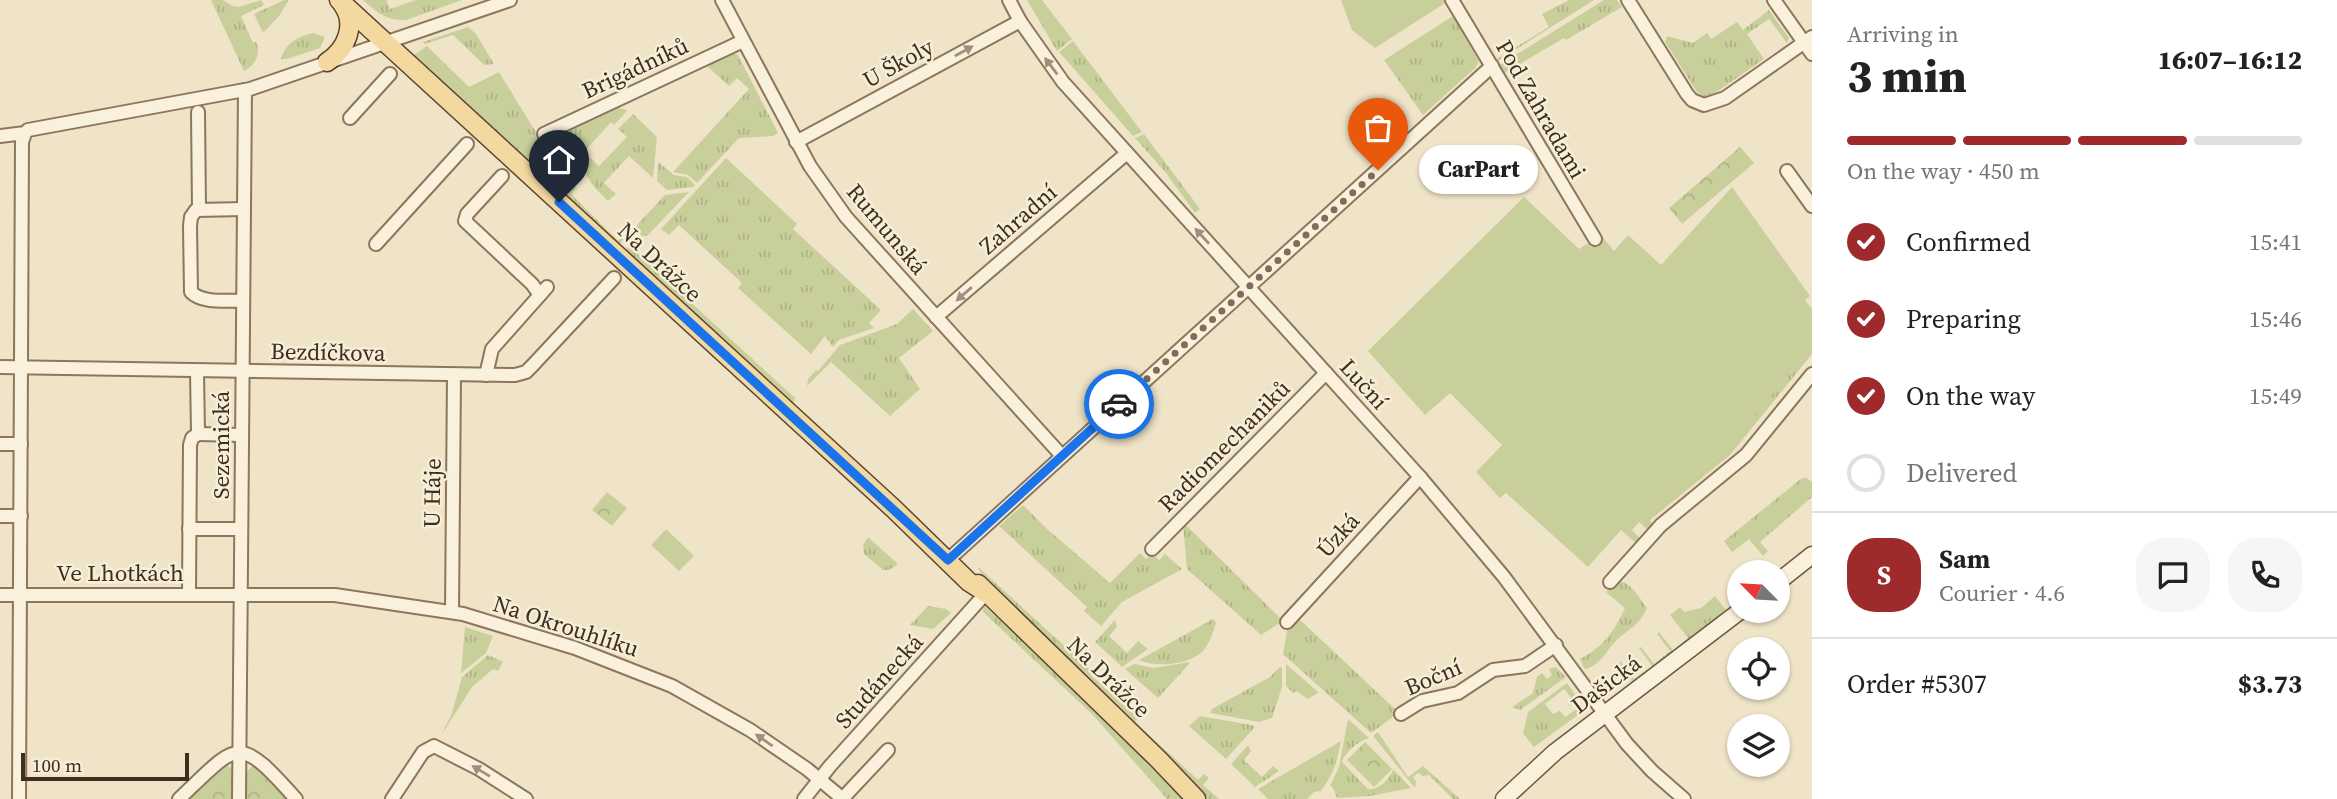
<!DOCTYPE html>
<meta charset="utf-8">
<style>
body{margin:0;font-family:"Source Serif 4",serif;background:#f6f6f6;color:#222;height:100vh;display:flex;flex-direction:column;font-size:26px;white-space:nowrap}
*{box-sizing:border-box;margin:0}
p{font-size:23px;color:#767676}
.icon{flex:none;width:38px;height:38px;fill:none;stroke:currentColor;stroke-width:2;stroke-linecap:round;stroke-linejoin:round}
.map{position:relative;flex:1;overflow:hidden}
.details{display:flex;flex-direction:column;background:#fff;width:525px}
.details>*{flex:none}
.needle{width:46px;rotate:294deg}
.fabs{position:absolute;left:1727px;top:560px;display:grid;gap:14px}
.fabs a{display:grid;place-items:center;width:63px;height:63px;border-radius:50%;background:#fff;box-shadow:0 2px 5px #0004;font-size:35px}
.scale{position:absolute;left:21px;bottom:18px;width:168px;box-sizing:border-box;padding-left:7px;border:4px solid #3d2e20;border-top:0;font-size:19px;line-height:24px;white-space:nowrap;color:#3d2e20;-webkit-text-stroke:5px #f7eed8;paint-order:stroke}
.pin{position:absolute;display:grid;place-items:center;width:60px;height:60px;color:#fff;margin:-72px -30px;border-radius:50% 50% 50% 0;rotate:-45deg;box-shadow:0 0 7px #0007}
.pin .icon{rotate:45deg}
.courier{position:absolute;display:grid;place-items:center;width:70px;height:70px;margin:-35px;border:5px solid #1a73e8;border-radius:50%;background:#fff;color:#222;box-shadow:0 2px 9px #0007}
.bubble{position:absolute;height:49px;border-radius:24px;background:#fff;box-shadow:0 2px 5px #0004;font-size:23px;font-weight:800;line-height:49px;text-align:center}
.headline em{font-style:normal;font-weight:800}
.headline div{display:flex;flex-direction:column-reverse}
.headline{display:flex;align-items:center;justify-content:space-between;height:119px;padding:0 35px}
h1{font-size:46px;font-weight:800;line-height:52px}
.bar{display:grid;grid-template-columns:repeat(4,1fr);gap:10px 7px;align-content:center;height:84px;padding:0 35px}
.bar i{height:9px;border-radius:5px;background:#e0e0e0}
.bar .current{background:#9e2a2b}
.bar p{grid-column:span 4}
.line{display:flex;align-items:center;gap:18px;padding:0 35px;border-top:2px solid #e0e0e0}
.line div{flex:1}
.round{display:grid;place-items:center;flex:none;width:74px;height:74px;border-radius:28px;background:#f6f6f6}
ol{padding:0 35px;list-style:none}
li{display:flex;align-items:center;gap:21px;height:77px}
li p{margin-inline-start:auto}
li .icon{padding:7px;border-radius:50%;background:#9e2a2b;color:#fff;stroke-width:4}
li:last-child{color:#767676}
li i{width:38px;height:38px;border:4px solid #e0e0e0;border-radius:50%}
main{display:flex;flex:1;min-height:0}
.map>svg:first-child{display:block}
.grass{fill:url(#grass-tufts)}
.park{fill:url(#park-crowns)}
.garden{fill:#c9cf9b}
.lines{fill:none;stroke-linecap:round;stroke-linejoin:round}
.street-casing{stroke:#8d765c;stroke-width:16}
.secondary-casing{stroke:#6f573f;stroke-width:19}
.primary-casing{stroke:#5b4430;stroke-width:21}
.street{stroke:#faf1dc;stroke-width:12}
.secondary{stroke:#faf1dc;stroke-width:16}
.primary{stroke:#f3d9a0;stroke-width:18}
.oneway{fill:#9c907e}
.done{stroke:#7c6e5b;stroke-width:7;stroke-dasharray:0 12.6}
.route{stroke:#1a73e8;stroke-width:9}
.labels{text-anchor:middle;stroke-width:5;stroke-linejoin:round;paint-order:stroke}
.street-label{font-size:23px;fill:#3d2e20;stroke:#f7eed8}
</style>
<main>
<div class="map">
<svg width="1812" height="799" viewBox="0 0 1812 799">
<defs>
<pattern id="grass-tufts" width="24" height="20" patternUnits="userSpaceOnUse" patternTransform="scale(1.75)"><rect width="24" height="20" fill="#c9cf9b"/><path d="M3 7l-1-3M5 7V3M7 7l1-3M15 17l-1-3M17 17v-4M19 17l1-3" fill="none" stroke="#aeb285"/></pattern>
<pattern id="park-crowns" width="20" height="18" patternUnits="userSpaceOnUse" patternTransform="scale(1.75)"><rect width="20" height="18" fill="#c9cf9b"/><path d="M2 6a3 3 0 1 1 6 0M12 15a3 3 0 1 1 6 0" fill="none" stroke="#aeb285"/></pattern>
</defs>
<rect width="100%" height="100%" fill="#f0e4c8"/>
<!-- grass -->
<g class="grass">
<path d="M 211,0 L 223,0 L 232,6 L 239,7 L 261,0 L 264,5 L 241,16 L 253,43 L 256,42 C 262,54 254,66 244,71 Z"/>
<polygon points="284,0 289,0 279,16 264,32 262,31 254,14"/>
<path d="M 363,0 L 386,0 L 390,9 L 416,0 L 462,0 L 406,20 C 388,21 377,13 363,0 Z"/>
<polygon points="1027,0 1042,0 1072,39 1057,51"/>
<polygon points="1569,0 1594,0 1496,62 1495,60 1549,27 1542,14"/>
<polygon points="1604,0 1617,0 1622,7 1566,40 1564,38 1503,74 1498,66"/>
<polygon points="1769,10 1789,38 1787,43 1769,19 1747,34 1764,59 1712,95 1705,97 1697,92 1665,42 1667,36 1693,43 1707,33 1711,39 1737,22 1743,30"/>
<polygon points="1453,16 1479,62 1475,68 1423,115 1384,60"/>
<polygon points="468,27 476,34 494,64 484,65 453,35 425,44 423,42"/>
<path d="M 314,33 L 325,37 L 320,48 L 287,59 L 281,59 C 285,43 298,36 314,33 Z"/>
<polygon points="1073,41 1142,132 1133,136 1059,52"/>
<polygon points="427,46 469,87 499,72 532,126 576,188 571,194 618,241 621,238 623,240 619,245 416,59 414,55"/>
<polygon points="732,53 738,55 778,133 773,136 739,138 697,183 688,175 673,172 749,89 737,78 729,86 707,66"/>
<polygon points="615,107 627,110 626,112 614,125 611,122 584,152 599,166 627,137 618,129 633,114 657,137 653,178 629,156 604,183 616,194 608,201 596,189 560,139 562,133 568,129"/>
<polygon points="1144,134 1200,209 1195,213 1166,173 1135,138"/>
<polygon points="726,158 797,224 793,229 881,310 869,323 874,328 839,340 833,347 825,336 811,354 738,288 742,283 679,225 669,235 661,229"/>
<polygon points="658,162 674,175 687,177 695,185 693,187 667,190 657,181"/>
<polygon points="689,192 647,236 642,236 636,230 637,225 665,195"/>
<polygon points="629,246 795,398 793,406 625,251"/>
<polygon points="913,309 933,331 899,358 920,389 890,416 831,362 807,386 808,379 816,370 818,371 840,345 897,324"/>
<polygon points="1812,347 1812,354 1730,455 1650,520 1654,526 1649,531 1639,522 1720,455"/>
<polygon points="1802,478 1807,478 1812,482 1812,497 1760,542 1768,551 1763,556 1749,539 1732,552 1724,541"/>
<polygon points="1023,505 1046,528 1110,583 1140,553 1146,559 1153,554 1159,560 1165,554 1182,569 1122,602 1101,626 1084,611 1087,607 999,526"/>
<polygon points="1183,523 1189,528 1283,621 1261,635 1187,569"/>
<polygon points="868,537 898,564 889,570 883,570 864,554 863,545"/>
<polygon points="978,567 1093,672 1091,675 1138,718 1135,722 1198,780 1204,774 1209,778 1203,785 1219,799 1208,799 1085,674 979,575 981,573"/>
<path d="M 1617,581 C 1631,581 1639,598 1647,608 C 1640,625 1628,629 1616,641 C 1604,653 1604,661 1587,669 L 1584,668 L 1580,659 C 1603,647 1614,632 1625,608 L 1606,592 Z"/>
<polygon points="1715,596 1727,611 1616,696 1632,681 1619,663 1621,662 1634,679 1652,666 1639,648 1641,647 1654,664 1670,651 1657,634 1659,632 1673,650 1688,638 1670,615 1680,607 1684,612 1701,608"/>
<polygon points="928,606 946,609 951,613 933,629 910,625"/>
<polygon points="984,606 1039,655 1184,799 1167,799 1092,714 983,612"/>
<polygon points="1296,616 1395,709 1421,691 1420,697 1371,733 1283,654 1288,625"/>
<path d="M 1213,619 L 1216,623 C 1213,633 1209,644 1203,651 C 1189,665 1156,668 1139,660 Z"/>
<polygon points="1115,620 1117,627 1109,636 1127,653 1138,641 1148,649 1122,667 1095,642"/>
<polygon points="465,627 493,636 486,653 461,673"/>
<polygon points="488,655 503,662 498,671 493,669 472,687 442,734 452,713 462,677"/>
<polygon points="1189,662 1189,664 1158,698 1125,669 1134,664 1154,668"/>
<polygon points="1286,664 1318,692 1318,693 1308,699 1296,691 1293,693 1286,686"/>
<polygon points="1280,667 1282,668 1282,687 1272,718 1259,722 1210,713 1212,709 1270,677"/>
<polygon points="1556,667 1566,677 1520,710 1512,707 1533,693 1537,677 1542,673 1547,679 1552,675 1549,669"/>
<polygon points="1567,683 1576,696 1578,695 1578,701 1570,706 1568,704 1573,700 1564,689 1545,704 1553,714 1560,711 1565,717 1578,708 1582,709 1582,712 1534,747 1523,733 1528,712"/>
<polygon points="1200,716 1252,725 1255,727 1226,759 1189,726"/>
<path d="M 1348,719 L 1369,738 C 1360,740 1345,752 1342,762 L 1368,789 C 1379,791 1391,777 1393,769 L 1411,788 L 1370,796 L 1337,798 L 1333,788 L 1330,786 L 1339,767 Z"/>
<polygon points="1378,732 1408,777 1423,766 1460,799 1453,799 1429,775 1423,776 1418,773 1413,777 1416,782 1415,788 1373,736"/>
<path d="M 1341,741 C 1336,764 1334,773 1321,791 L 1314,792 L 1307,799 L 1268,799 L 1258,789 Z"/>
<polygon points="1248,745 1251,751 1244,760 1262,777 1273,766 1279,771 1255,787 1231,764"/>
</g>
<!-- park -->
<g class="park">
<polygon points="1740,147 1754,163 1682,224 1669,208"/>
<polygon points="607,492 627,508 612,526 592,510"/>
<polygon points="1365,742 1392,769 1374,787 1347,760"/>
<polygon points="224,764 233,769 234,799 185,799"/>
<polygon points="254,765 259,765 291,799 246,799 246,772"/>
</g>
<!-- garden -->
<g class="garden">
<polygon points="1341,0 1444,0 1445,3 1375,48 1352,30"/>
<polygon points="1732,187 1810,296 1805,300 1812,309 1812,347 1720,455 1639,522 1632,530 1641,539 1637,544 1621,530 1588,567 1506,493 1500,498 1497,495 1476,472 1502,445 1450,393 1425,415 1368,351 1524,197 1579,249 1601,235 1614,251 1628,235 1661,265"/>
<polygon points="666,529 694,556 679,571 651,545"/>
</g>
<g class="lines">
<defs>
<g id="street">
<polyline points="722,0 810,166 846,217 1062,456"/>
<polyline points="1009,0 1020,21 1063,82 1420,477 1504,577 1627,744 1652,771 1684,799"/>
<polyline points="1452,0 1595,239"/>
<polyline points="1628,0 1687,94 1692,100 1704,105 1725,98 1812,37"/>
<polyline points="1774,0 1812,54"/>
<polyline points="198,112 199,209"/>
<polyline points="350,118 390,74"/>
<polyline points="544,134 743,41"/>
<polyline points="0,136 25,133 28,130 250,89 510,0"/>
<polyline points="796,142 1020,21"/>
<polyline points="1787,171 1812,206"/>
<polyline points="502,176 467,214 465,221 532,284 540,295"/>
<polyline points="376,244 467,144"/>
<path d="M 243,301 C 227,300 203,304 191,292 L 190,226 L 191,217 L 196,210 L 244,209"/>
<polyline points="936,317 1127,153"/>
<polyline points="0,367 515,375 526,372 532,366 614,278"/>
<polyline points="486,375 492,349 547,287"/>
<polyline points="198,434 242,435"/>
<polyline points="0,444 21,444"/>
<polyline points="0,516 21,516"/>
<polyline points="189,529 241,529"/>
<polyline points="1152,549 1326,373"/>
<polyline points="948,560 1492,66"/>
<polyline points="1610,582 1661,525 1746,455 1812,374"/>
<polyline points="189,594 190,445 192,438 198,434 197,371"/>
<polyline points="0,595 335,595 463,614 575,648 672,686 750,730 807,769 843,799"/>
<polyline points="452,612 454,375"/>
<polyline points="1287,622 1420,477"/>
<polyline points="1401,714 1422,701 1458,693 1493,670 1525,666 1556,645"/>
<polyline points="19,799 22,142 25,133"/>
<path d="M 179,799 C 239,742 237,733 296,799"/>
<polyline points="239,799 245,90"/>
<polyline points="392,799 423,752 434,746 479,769 526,799"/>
<polyline points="804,799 830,766 986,593"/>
<polyline points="842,799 888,750"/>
</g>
<g id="secondary">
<polyline points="1778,582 1812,555"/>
<polyline points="1504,799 1555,752 1740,611"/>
</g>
<g id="primary">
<polyline points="339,0 894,509 969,582 986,593"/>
<path d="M 327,62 C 346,50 357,25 343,5"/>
<polyline points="978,584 1159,760 1196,799"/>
</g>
</defs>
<!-- street casing -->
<use href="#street" class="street-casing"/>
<!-- secondary casing -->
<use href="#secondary" class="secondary-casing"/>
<!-- primary casing -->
<use href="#primary" class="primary-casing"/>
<!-- street -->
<use href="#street" class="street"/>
<!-- secondary -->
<use href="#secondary" class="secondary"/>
<!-- primary -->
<use href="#primary" class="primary"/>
</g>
<!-- one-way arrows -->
<defs><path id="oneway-solid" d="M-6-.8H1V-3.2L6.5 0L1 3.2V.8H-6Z" transform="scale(1.75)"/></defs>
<g class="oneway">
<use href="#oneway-solid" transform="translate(964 51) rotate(-29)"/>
<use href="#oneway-solid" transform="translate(1051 66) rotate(-127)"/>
<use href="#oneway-solid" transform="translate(1202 236) rotate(-132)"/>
<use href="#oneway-solid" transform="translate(964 294) rotate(139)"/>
<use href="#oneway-solid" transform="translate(764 740) rotate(-145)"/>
<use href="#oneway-solid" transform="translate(481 771) rotate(-149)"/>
</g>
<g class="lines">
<!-- done -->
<polyline class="done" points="1119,404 1378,170"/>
<!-- route -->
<polyline class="route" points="559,202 948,560 1119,404"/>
</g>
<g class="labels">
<!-- street labels -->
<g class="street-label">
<text transform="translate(898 63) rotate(-29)" y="8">U Školy</text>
<text transform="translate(635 68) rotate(-25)" y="8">Brigádníků</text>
<text transform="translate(1541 109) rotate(60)" y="8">Pod Zahradami</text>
<text transform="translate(1018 219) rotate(-41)" y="8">Zahradní</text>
<text transform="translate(887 229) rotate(50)" y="8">Rumunská</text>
<text transform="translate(660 262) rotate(43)" y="8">Na Drážce</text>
<text transform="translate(328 352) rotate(1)" y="8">Bezdíčkova</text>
<text transform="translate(1364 384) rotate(48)" y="8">Luční</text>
<text transform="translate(221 445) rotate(-90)" y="8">Sezemická</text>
<text transform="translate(1224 446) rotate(-45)" y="8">Radiomechaniků</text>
<text transform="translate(432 493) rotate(-89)" y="8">U Háje</text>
<text transform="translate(1338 535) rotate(-48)" y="8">Úzká</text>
<text x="120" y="581">Ve Lhotkách</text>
<text transform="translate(566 626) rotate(18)" y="8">Na Okrouhlíku</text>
<text transform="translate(1109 677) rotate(44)" y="8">Na Drážce</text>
<text transform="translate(1433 677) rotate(-23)" y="8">Boční</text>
<text transform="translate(879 681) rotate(-48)" y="8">Studánecká</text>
<text transform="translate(1606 684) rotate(-37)" y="8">Dašická</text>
</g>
</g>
</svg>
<div class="fabs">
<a><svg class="needle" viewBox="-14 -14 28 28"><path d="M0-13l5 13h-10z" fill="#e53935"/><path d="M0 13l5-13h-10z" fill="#767676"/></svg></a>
<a><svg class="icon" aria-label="locate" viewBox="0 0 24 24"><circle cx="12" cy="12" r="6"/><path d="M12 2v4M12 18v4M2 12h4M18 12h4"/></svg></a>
<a><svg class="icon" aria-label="layers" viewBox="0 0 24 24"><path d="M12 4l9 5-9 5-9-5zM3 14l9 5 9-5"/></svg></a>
</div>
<div class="scale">100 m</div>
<div class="pin" style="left:1378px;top:170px;background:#ea580c"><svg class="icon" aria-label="bag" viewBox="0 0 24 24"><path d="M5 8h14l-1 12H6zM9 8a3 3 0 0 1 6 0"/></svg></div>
<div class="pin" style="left:559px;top:202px;background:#1f2937"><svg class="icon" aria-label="home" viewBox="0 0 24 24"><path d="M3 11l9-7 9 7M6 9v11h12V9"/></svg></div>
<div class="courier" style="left:1119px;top:404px"><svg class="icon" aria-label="car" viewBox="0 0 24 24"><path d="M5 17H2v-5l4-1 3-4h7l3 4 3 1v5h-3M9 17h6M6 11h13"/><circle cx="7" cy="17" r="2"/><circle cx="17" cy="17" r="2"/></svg></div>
<div class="bubble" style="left:1419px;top:145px;width:119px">CarPart</div>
</div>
<section class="details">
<div class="headline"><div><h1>3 min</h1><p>Arriving in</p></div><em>16:07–16:12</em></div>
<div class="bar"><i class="current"></i><i class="current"></i><i class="current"></i><i></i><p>On the way · 450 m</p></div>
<ol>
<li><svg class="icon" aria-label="check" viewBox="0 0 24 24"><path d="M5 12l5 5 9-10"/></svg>Confirmed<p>15:41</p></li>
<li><svg class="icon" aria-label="check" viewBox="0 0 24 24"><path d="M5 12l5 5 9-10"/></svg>Preparing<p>15:46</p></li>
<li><svg class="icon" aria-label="check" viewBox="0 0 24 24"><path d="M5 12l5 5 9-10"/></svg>On the way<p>15:49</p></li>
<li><i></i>Delivered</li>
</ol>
<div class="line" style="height:126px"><b class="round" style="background:#9e2a2b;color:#fff">S</b><div><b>Sam</b><p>Courier · 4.6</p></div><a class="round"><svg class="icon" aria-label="chat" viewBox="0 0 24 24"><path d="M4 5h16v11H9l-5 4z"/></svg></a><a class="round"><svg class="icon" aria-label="phone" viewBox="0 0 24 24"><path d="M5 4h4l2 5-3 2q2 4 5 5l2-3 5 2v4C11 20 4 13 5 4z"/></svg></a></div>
<div class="line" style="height:91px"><div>Order #5307</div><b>$3.73</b></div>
</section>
</main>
